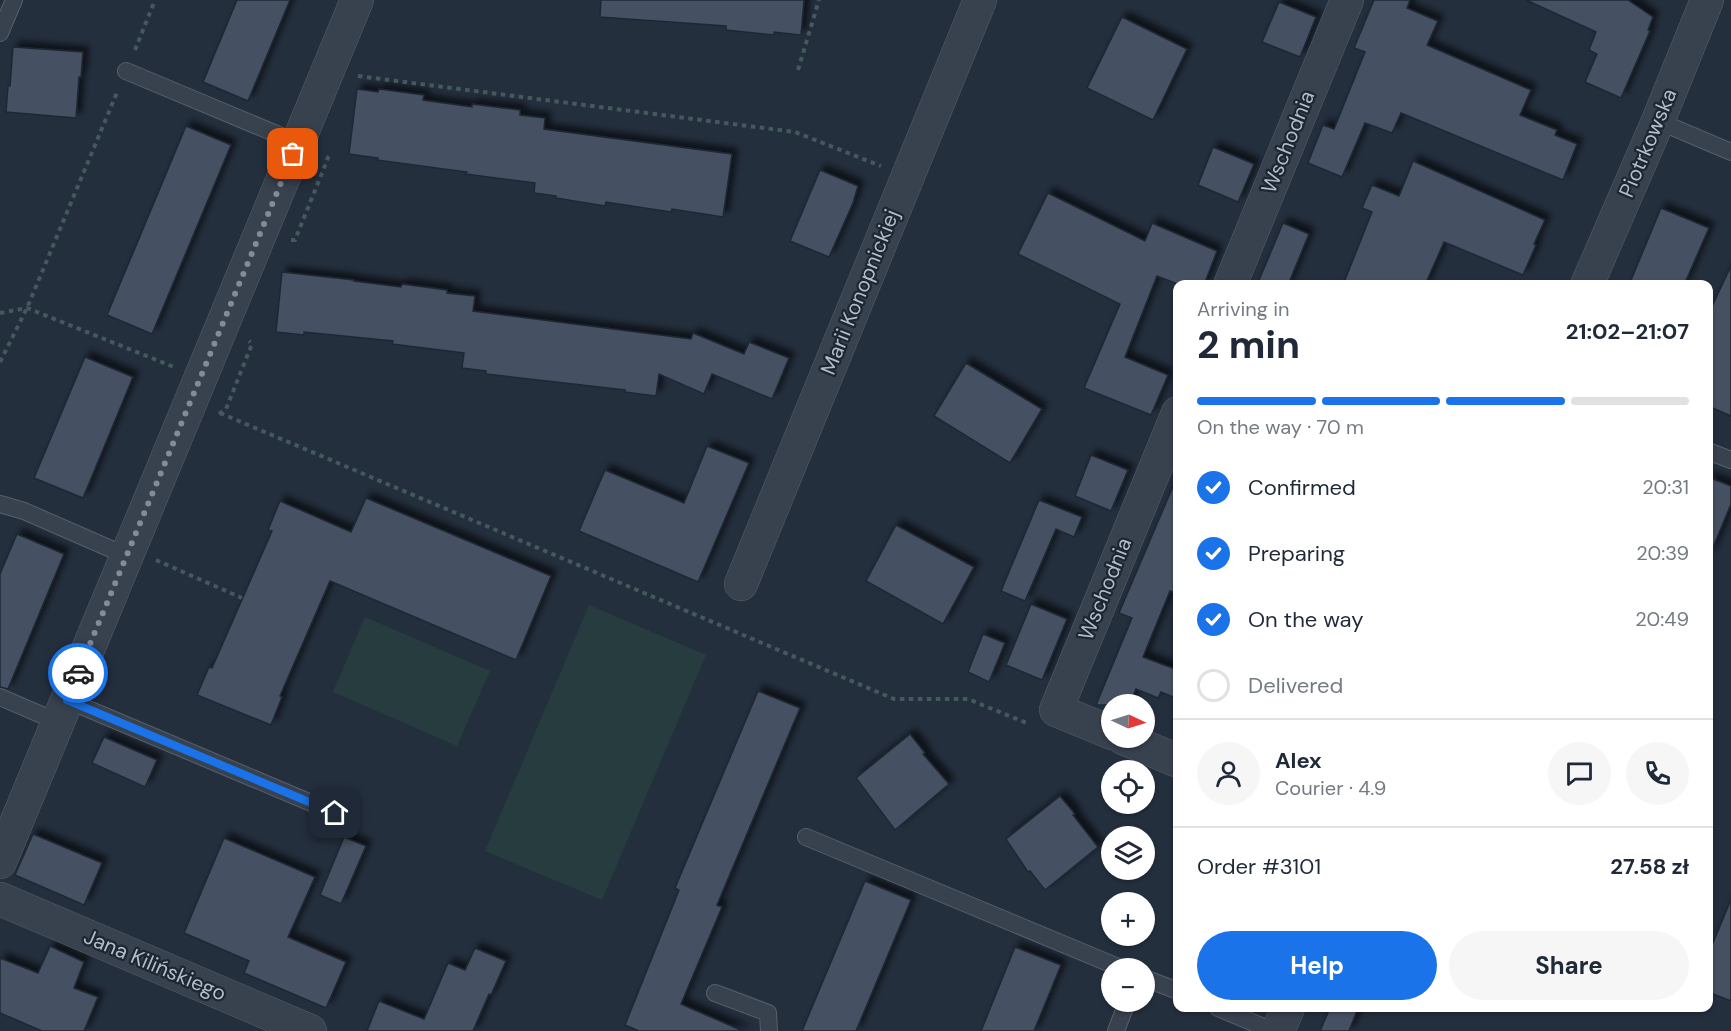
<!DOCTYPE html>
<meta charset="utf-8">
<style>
body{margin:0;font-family:"DM Sans",sans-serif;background:#f6f6f7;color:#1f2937;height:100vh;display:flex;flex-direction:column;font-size:22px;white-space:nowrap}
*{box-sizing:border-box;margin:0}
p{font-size:20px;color:#747a83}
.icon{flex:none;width:33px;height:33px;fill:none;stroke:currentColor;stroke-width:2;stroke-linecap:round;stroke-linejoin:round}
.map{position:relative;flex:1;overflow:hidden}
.drawer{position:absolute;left:1173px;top:280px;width:540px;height:732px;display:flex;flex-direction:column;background:#fff;border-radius:12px;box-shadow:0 2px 4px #0004}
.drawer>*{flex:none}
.needle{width:39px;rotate:94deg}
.controls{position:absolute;left:1101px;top:694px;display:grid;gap:12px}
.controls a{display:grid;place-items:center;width:54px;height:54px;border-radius:50%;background:#fff;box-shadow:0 2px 4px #0004;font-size:30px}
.pin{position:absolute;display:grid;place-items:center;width:51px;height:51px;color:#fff;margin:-26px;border-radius:12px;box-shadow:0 3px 9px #0006}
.courier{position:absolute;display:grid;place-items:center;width:60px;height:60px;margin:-30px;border:4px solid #1a73e8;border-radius:50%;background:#fff;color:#222;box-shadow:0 2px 8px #0007}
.headline em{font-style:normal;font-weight:700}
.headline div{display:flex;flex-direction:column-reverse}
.headline{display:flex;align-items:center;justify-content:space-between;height:102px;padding:0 24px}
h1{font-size:39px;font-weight:700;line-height:45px}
.bar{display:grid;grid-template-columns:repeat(4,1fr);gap:9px 6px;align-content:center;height:72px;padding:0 24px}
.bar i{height:8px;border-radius:4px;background:#e0e1e3}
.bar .selected{background:#1a73e8}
.bar p{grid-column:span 4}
.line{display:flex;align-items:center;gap:15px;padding:0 24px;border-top:2px solid #e0e1e3}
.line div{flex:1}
.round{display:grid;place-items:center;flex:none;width:63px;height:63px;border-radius:32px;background:#f6f6f7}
ol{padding:0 24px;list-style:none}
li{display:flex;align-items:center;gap:18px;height:66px}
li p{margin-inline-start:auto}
li .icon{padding:6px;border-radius:50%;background:#1a73e8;color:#fff;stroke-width:4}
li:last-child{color:#747a83}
li i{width:33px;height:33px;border:3px solid #e0e1e3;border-radius:50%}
.primary-button{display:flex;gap:12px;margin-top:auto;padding:12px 24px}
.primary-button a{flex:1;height:69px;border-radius:36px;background:#1a73e8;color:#fff;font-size:24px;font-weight:700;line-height:69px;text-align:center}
.primary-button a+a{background:#f6f6f7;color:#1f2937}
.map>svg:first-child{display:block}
.green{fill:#263c3f}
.building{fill:#455162;stroke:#1f2835;stroke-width:1.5;filter:url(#shadow)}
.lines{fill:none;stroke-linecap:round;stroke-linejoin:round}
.service-casing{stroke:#565f6c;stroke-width:18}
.minor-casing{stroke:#565f6c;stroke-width:34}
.tertiary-casing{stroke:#565f6c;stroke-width:34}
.path{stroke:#44595c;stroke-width:4;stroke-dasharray:4.5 4.5;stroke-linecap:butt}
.service{stroke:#38414e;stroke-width:16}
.minor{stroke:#38414e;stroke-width:33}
.tertiary{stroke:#38414e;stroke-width:33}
.done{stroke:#828b98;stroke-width:6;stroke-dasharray:0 10.8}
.route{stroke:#1a73e8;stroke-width:8}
.labels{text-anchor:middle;stroke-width:4.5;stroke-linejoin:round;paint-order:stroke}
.street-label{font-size:21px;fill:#b4bcc9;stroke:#1d2633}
</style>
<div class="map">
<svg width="1731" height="1031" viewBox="0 0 1731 1031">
<defs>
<filter id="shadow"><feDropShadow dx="5.5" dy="-5.5" stdDeviation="3" flood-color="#0009"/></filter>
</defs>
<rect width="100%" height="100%" fill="#242f3e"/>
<!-- green -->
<g class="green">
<polygon points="589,605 706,655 602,900 485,851"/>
<polygon points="365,617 490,671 457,746 333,692"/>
</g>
<!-- building -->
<g class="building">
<polygon points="237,0 290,0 248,101 203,82"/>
<polygon points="601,0 804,0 801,35 774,32 774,35 726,30 726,26 600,17"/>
<polygon points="1374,0 1410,0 1407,8 1438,21 1427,45 1531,90 1520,115 1557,130 1555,135 1577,144 1563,180 1401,113 1392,133 1365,123 1342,177 1308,163 1323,125 1334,129 1365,52 1354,48"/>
<polygon points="1526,0 1628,0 1653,17 1648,30 1650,31 1621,98 1585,82 1597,54 1589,50 1596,32"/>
<polygon points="1279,2 1316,17 1300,57 1262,42"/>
<polygon points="1122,17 1187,49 1153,120 1087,88"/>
<polygon points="13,47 83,52 81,77 79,77 76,118 6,112 8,86 10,86"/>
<polygon points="357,89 378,92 379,89 424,95 423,100 472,107 472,104 520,110 520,115 545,118 544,129 732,154 723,217 672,209 671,212 606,202 605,206 556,198 556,196 534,193 535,183 466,174 467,172 377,160 378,158 349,154"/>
<polygon points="186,126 231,145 152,334 107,315"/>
<polygon points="1213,147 1254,164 1238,202 1198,185"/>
<polygon points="1413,161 1545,220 1534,244 1536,245 1523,275 1444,242 1425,285 1343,285 1372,212 1362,208 1372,185 1399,196"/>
<polygon points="820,170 858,186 853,203 829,257 790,241"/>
<polygon points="1048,193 1145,241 1152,223 1217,251 1204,285 1180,285 1157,276 1125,357 1168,375 1151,415 1084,388 1120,304 1018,254"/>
<polygon points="1661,208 1709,228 1684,285 1629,285"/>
<polygon points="1283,223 1309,234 1288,285 1257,285"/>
<polygon points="1731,266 1731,416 1708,406 1708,315"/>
<polygon points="282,272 354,280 354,281 401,287 402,284 447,290 447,293 475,296 473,311 691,339 693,333 744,354 749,342 789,358 772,399 712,374 704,394 659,374 656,396 625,392 625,390 486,374 486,371 462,368 464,353 392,344 393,341 304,332 304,335 276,332"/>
<polygon points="85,357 133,377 83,498 34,478"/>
<polygon points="966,363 1042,409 1010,463 934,416"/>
<polygon points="707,446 749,463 698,582 579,531 605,470 684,503"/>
<polygon points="1091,455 1128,470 1111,511 1075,496"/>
<polygon points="1177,477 1178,594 1170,591 1143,657 1178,670 1178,699 1161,692 1158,698 1136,689 1129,705 1096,705 1132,618 1119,613"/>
<polygon points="1708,477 1731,486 1731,504 1709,557"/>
<polygon points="366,498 551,576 516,660 330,581 280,696 282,697 271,725 197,695 209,667 212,668 272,531 268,530 280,501 351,532"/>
<polygon points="1039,500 1082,517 1074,537 1056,529 1025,601 1001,591"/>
<polygon points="896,525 974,567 943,624 866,581"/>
<polygon points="17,534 64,554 8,689 0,687 0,574"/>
<polygon points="1031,604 1067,619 1042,680 1006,665"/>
<polygon points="983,634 1005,643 989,682 968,672"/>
<polygon points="758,691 800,708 717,905 722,907 681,1004 743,1031 639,1031 625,1025 679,890 675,888"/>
<polygon points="910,734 925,753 923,754 949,784 895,830 856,778"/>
<polygon points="104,737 157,760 145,787 92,763"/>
<polygon points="1060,796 1075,814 1073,815 1098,847 1045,890 1030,871 1028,872 1006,839"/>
<polygon points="33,834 102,863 84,905 15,875"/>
<polygon points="344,837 366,846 341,904 320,895"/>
<polygon points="224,838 315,877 288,937 346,962 326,1008 244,973 249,961 184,933"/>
<polygon points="865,881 911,900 856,1031 802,1031"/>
<polygon points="1730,902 1731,902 1731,1001 1708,992 1708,955"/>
<polygon points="50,946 84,962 74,988 98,997 84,1031 42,1031 0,1013 0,958 38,973"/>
<polygon points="1015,947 1061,965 1034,1031 981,1031"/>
<polygon points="475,948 506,961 491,995 489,994 473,1031 367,1031 379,1001 424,1019 448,963 465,970"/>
<polygon points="1330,1008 1358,1008 1349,1031 1320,1031"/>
</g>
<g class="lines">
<defs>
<g id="service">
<polyline points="0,33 14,0"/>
<polyline points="126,71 298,143"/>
<polyline points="1658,121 1731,152"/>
<polyline points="1708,451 1731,460"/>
<polyline points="0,504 24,511 127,556"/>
<polyline points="0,697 58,722"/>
<polyline points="67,700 335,813"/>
<polyline points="806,837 1123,969"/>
<polyline points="1144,978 1178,991"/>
<polyline points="715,993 768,1013 769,1031"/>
<polyline points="1218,1008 1273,1031"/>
<polyline points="1116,1031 1127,1002"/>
</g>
<g id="minor">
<polyline points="1230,285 1347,0"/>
<polyline points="741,584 980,0"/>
<polyline points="1112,733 1056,710 1178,413"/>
<polyline points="1123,738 1178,761"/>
<polyline points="0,862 357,0"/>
<polyline points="0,899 310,1031"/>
</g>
<g id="tertiary">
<polyline points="1587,285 1658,121 1707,0"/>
<polyline points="1278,1031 1288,1008"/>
</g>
</defs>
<!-- service casing -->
<use href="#service" class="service-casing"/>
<!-- minor casing -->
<use href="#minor" class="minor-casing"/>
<!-- tertiary casing -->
<use href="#tertiary" class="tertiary-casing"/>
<!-- path -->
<g class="path">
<polyline points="135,50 155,0"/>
<polyline points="798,70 819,0"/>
<polyline points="358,76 795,132 881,166"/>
<polyline points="291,240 295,240 328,158 326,157"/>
<polyline points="0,313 27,308 174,367"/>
<polyline points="0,362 27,308 118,90"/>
<polyline points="220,413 894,699 968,699 1029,724"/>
<polyline points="219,414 226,409 252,344 249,341"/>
<polyline points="156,560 242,598"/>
</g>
<!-- service -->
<use href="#service" class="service"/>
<!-- minor -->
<use href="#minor" class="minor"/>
<!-- tertiary -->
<use href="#tertiary" class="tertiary"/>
</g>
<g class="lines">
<!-- done -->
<polyline class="done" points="78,673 293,154"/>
<!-- route -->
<polyline class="route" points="78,673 67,700 335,813"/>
</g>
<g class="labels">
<!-- street labels -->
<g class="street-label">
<text transform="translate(1288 142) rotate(-68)" y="7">Wschodnia</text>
<text transform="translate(1648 143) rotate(-67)" y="7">Piotrkowska</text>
<text transform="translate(860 292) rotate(-68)" y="7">Marii Konopnickiej</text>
<text transform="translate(1105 589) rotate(-68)" y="7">Wschodnia</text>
<text transform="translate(155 965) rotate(23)" y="7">Jana Kilińskiego</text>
</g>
</g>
</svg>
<div class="controls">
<a><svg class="needle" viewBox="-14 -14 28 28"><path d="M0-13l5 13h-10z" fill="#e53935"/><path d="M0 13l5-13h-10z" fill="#747a83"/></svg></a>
<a><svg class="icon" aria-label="locate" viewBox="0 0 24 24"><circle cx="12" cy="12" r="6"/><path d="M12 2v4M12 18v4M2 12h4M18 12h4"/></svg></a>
<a><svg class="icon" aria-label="layers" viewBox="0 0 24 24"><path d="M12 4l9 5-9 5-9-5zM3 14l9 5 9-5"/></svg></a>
<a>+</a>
<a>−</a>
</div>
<div class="pin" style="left:293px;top:154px;background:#ea580c"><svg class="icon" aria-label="bag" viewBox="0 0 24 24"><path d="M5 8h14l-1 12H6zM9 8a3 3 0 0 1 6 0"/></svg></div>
<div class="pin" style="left:335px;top:813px;background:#1f2937"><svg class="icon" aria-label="home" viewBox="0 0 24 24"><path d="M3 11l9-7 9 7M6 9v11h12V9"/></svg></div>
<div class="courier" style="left:78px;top:673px"><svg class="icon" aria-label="car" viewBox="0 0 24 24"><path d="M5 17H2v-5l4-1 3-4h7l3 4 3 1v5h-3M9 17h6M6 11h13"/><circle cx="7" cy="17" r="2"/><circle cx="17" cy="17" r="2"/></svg></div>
<section class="drawer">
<div class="headline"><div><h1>2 min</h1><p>Arriving in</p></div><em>21:02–21:07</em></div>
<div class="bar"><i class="selected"></i><i class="selected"></i><i class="selected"></i><i></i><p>On the way · 70 m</p></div>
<ol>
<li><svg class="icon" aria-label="check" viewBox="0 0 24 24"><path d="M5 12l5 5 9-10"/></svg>Confirmed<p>20:31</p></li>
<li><svg class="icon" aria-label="check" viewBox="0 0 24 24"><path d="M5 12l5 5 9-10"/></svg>Preparing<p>20:39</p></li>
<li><svg class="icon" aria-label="check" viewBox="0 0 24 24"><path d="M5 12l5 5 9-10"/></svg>On the way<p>20:49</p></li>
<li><i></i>Delivered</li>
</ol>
<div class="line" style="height:108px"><a class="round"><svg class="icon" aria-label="person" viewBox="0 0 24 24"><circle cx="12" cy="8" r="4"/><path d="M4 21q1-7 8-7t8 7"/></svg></a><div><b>Alex</b><p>Courier · 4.9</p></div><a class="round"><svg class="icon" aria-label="chat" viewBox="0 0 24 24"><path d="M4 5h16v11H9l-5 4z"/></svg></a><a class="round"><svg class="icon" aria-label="phone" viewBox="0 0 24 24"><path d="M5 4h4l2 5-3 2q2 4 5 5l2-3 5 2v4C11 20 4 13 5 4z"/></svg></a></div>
<div class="line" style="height:78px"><div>Order #3101</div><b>27.58 zł</b></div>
<div class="primary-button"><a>Help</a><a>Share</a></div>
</section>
</div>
